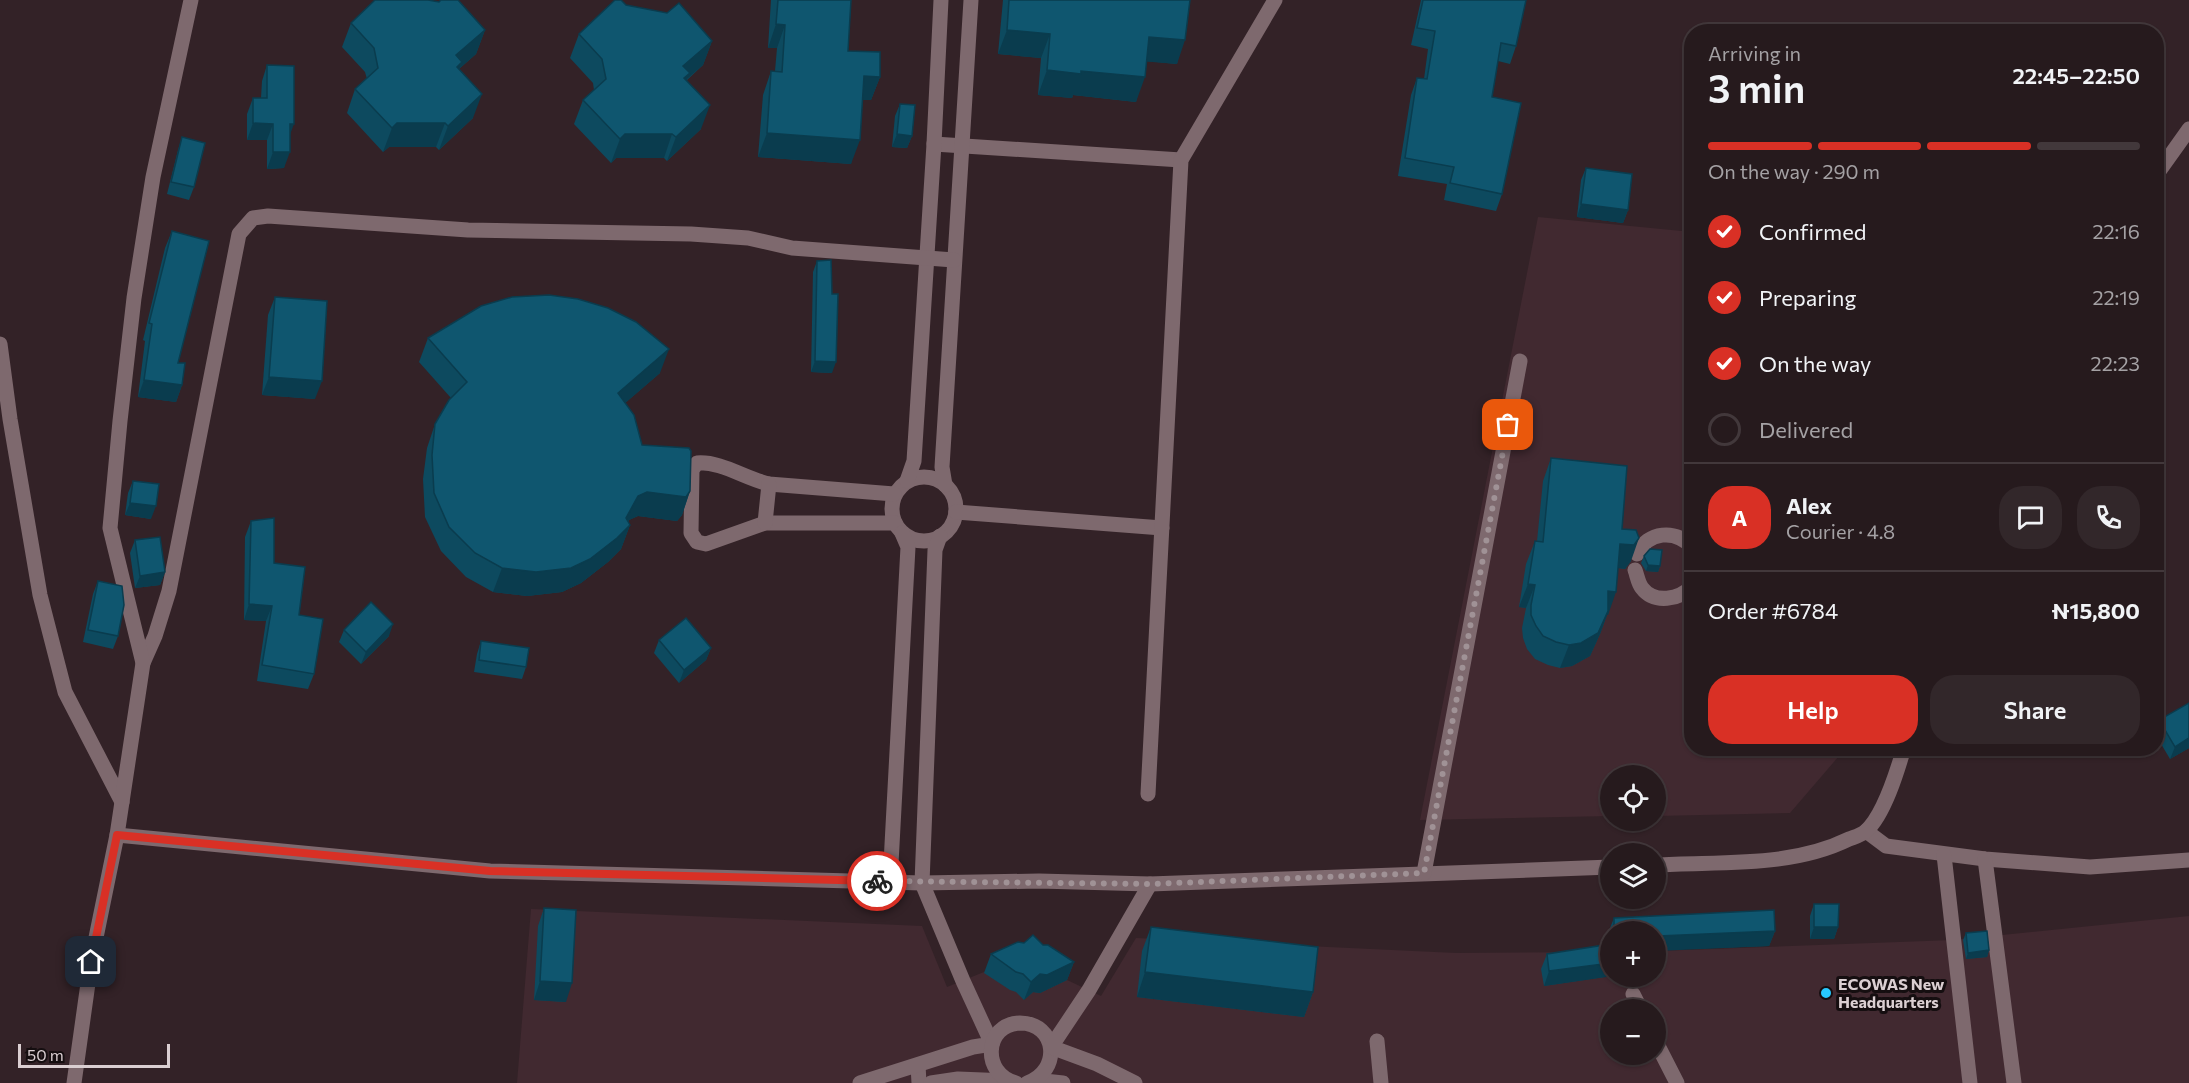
<!DOCTYPE html>
<meta charset="utf-8">
<style>
body{margin:0;font-family:Commissioner,sans-serif;background:#32272a;color:#f1f3f6;height:100vh;display:flex;flex-direction:column;font-size:22px;white-space:nowrap}
*{box-sizing:border-box;margin:0}
p{font-size:20px;color:#a4a1a4}
.icon{flex:none;width:33px;height:33px;fill:none;stroke:currentColor;stroke-width:2;stroke-linecap:round;stroke-linejoin:round}
.map{position:relative;flex:1;overflow:hidden}
.details{position:absolute;left:1684px;top:24px;width:480px;height:732px;display:flex;flex-direction:column;background:#261a1d;border-radius:24px;box-shadow:0 2px 4px #0004,0 0 0 2px #42383b}
.details>*{flex:none}
.controls{position:absolute;left:1600px;top:765px;display:grid;gap:12px}
.controls a{display:grid;place-items:center;width:66px;height:66px;border-radius:50%;background:#261a1d;box-shadow:0 2px 4px #0004,0 0 0 2px #42383b;font-size:30px}
.scale{position:absolute;left:18px;bottom:15px;width:152px;box-sizing:border-box;padding-left:6px;border:3px solid #dbcfd2;border-top:0;font-size:16px;line-height:21px;white-space:nowrap;color:#dbcfd2;-webkit-text-stroke:4px #150e10;paint-order:stroke}
.pin{position:absolute;display:grid;place-items:center;width:51px;height:51px;color:#fff;margin:-26px;border-radius:12px;box-shadow:0 3px 9px #0006}
.courier{position:absolute;display:grid;place-items:center;width:60px;height:60px;margin:-30px;border:4px solid #d93025;border-radius:50%;background:#fff;color:#222;box-shadow:0 2px 8px #0007}
.summary em{font-style:normal;font-weight:600}
.summary div{display:flex;flex-direction:column-reverse}
.summary{display:flex;align-items:center;justify-content:space-between;height:102px;padding:0 24px}
h1{font-size:39px;font-weight:600;line-height:45px}
.bar{display:grid;grid-template-columns:repeat(4,1fr);gap:9px 6px;align-content:center;height:72px;padding:0 24px}
.bar i{height:8px;border-radius:4px;background:#42383b}
.bar .active{background:#d93025}
.bar p{grid-column:span 4}
.line{display:flex;align-items:center;gap:15px;padding:0 24px;border-top:2px solid #42383b}
.line div{flex:1}
.round{display:grid;place-items:center;flex:none;width:63px;height:63px;border-radius:24px;background:#32272a}
ol{padding:0 24px;list-style:none}
li{display:flex;align-items:center;gap:18px;height:66px}
li p{margin-inline-start:auto}
li .icon{padding:6px;border-radius:50%;background:#d93025;color:#fff;stroke-width:4}
li:last-child{color:#a4a1a4}
li i{width:33px;height:33px;border:3px solid #42383b;border-radius:50%}
.cta{display:flex;gap:12px;margin-top:auto;padding:12px 24px}
.cta a{flex:1;height:69px;border-radius:24px;background:#d93025;color:#fff;font-size:24px;font-weight:600;line-height:69px;text-align:center}
.cta a+a{background:#32272a;color:#f1f3f6}
.map>svg:first-child{display:block}
.built{fill:#412930;fill-rule:evenodd}
.lines{fill:none;stroke-linecap:round;stroke-linejoin:round}
.minor{stroke:#7e696e;stroke-width:15}
.wall{fill:#0d4a5f}
.shaded-wall{fill:#0a3c4e}
.building{fill:#0f566f;stroke:#0a3c4e;stroke-width:1.5}
.done{stroke:#a09296;stroke-width:6;stroke-dasharray:0 10.8}
.route{stroke:#d93025;stroke-width:8}
.poi-dot{fill:#27c8ff;stroke:#150e10;stroke-width:2}
.labels{text-anchor:middle;stroke-width:6;stroke-linejoin:round;paint-order:stroke}
.poi-label{font-size:16px;font-weight:bold;fill:#dbcfd2;stroke:#150e10;text-anchor:start}
</style>
<div class="map">
<svg width="2189" height="1083" viewBox="0 0 2189 1083">
<rect width="100%" height="100%" fill="#332227"/>
<!-- built -->
<g class="built">
<polygon points="1538,217 1692,232 1692,748 1845,749 1790,813 1656,816 1656,776 1611,776 1611,816 1420,820"/>
<path d="M 531,909 L 922,926 L 947,987 L 1011,961 L 1042,964 L 1067,980 L 1101,996 L 1136,938 L 1456,953 L 1611,952 L 1611,976 L 1656,976 L 1656,951 L 1953,940 L 2189,916 L 2189,1083 L 517,1083 ZM 1611,1010 L 1656,1010 L 1656,1054 L 1611,1054 Z"/>
</g>
<g class="lines">
<!-- minor -->
<g class="minor">
<polyline points="934,144 1181,160"/>
<polyline points="2157,174 2189,129"/>
<polyline points="0,344 10,419 40,595 65,692 122,802"/>
<circle cx="924" cy="509" r="32"/>
<polyline points="907,481 914,461 934,144 941,0"/>
<polyline points="945,485 942,467 971,0"/>
<path d="M 894,494 L 769,484 C 746,479 721,461 697,463 L 692,470 L 691,533 L 697,542 L 706,544 L 765,523 L 895,523"/>
<polyline points="956,512 1162,528"/>
<polyline points="765,523 769,484"/>
<path d="M 1637,554 C 1648,531 1675,529 1692,547"/>
<path d="M 1635,570 C 1637,575 1638,583 1642,588 C 1654,604 1680,600 1692,586"/>
<polyline points="143,663 155,636 169,591 239,234 253,218 268,216 468,230 691,234 748,238 792,248 954,260"/>
<polyline points="1148,794 1181,160 1275,0"/>
<polyline points="1866,831 1886,846 1985,859 2090,867 2189,860"/>
<polyline points="117,835 490,871 922,883 1039,881 1150,884 1611,867"/>
<polyline points="1944,855 1970,1083"/>
<polyline points="1985,859 2014,1083"/>
<path d="M 1656,865 C 1720,861 1790,868 1849,839 C 1854,837 1862,835 1866,831 C 1884,815 1897,772 1904,748"/>
<polyline points="1424,873 1520,361"/>
<polyline points="890,882 908,547 902,533"/>
<polyline points="1633,994 1641,1010"/>
<polyline points="1377,1041 1381,1083"/>
<polyline points="1656,1042 1677,1083"/>
<polyline points="918,1065 919,1083"/>
<polyline points="1035,1080 1063,1083"/>
<polyline points="74,1083 91,962 117,835 143,663 110,528 120,421 134,298 153,177 191,0"/>
<polyline points="860,1083 973,1047 992,1044 963,981 922,883 935,550 940,536"/>
<polyline points="931,1083 958,1079 1008,1081"/>
<path d="M 1016,1083 C 981,1074 984,1024 1020,1023 C 1057,1023 1062,1071 1027,1083"/>
<polyline points="1135,1083 1097,1064 1051,1047 1089,990 1150,884"/>
</g>
</g>
<!-- wall -->
<g class="wall">
<polygon points="771,0 851,0 848,51 880,77 871,100 862,100 851,164 758,157 763,95 771,71 775,71 777,48 768,48"/>
<polygon points="1003,0 1190,0 1177,64 1146,61 1136,102 1073,95 1072,98 1038,95 1041,58 998,54"/>
<polygon points="1421,0 1526,0 1516,46 1510,64 1498,61 1492,97 1502,194 1496,211 1444,200 1447,184 1398,176 1411,95 1417,78 1424,79 1428,49 1411,45"/>
<polygon points="626,5 712,41 703,65 687,80 701,129 667,161 664,158 616,158 611,163 574,124 583,100 594,90 593,83 570,58 579,34"/>
<polygon points="351,23 485,30 476,54 459,69 473,118 439,150 436,147 389,147 383,152 347,113 355,89 367,79 365,72 342,47"/>
<polygon points="267,65 290,134 284,168 267,169 267,140 247,140 247,114 253,98 261,98 262,81"/>
<polygon points="900,104 912,136 907,148 892,147 895,116"/>
<polygon points="182,137 194,187 189,200 167,194 178,150"/>
<polygon points="1586,168 1628,210 1623,223 1577,217 1581,180"/>
<polygon points="172,231 178,363 182,385 176,402 138,397 145,341 143,340 165,248"/>
<polygon points="817,261 832,373 811,372 813,272"/>
<polygon points="275,297 315,399 262,395 268,315"/>
<polygon points="428,338 660,373 625,403 642,445 690,491 682,515 677,521 638,516 629,520 628,522 630,525 621,549 608,562 581,583 562,592 527,596 493,592 466,577 441,551 425,517 423,479 427,448 435,424 451,398 419,362"/>
<polygon points="1551,458 1622,529 1631,561 1625,569 1618,568 1608,615 1607,615 1600,634 1590,656 1572,666 1560,668 1548,665 1535,659 1527,649 1523,638 1522,628 1526,608 1519,607 1526,564 1535,541 1537,541 1543,481"/>
<polygon points="133,481 151,519 125,515 128,493"/>
<polygon points="251,521 274,563 299,615 314,674 308,689 257,681 266,621 244,620 245,537"/>
<polygon points="135,540 165,572 160,585 135,588 130,553"/>
<polygon points="1644,556 1660,566 1658,572 1646,571 1641,563"/>
<polygon points="98,581 118,636 113,649 83,642 93,594"/>
<polygon points="344,630 389,636 361,664 339,642"/>
<polygon points="659,640 711,648 706,660 679,683 654,653"/>
<polygon points="481,641 526,667 522,679 474,672 477,654"/>
<polygon points="2159,720 2189,748 2170,759 2157,737 2157,726"/>
<polygon points="1814,904 1838,927 1834,939 1810,939 1810,916"/>
<polygon points="544,908 566,1002 534,1000 538,926"/>
<polygon points="1614,918 1775,931 1769,946 1661,950 1662,956 1657,971 1656,932 1611,932 1611,976 1544,986 1541,969 1547,954 1609,945 1608,933"/>
<polygon points="1151,927 1313,992 1304,1017 1137,997 1142,951"/>
<polygon points="1966,933 1989,950 1987,957 1966,959 1963,940"/>
<polygon points="1043,945 1074,962 1067,980 1040,993 1033,992 1024,1000 1016,992 1010,990 984,973 991,954"/>
</g>
<!-- shaded-wall -->
<g class="shaded-wall">
<polygon points="776,24 785,25 777,48 768,48"/>
<polygon points="485,30 476,54 460,68 453,86 456,55"/>
<polygon points="1007,30 1050,34 1041,58 998,54"/>
<polygon points="1149,37 1185,40 1177,64 1140,61"/>
<polygon points="712,41 703,65 687,79 681,97 683,66"/>
<polygon points="1047,70 1081,71 1145,77 1136,102 1073,95 1072,98 1038,95"/>
<polygon points="864,76 880,77 871,100 855,100"/>
<polygon points="482,94 473,118 439,150 448,126"/>
<polygon points="710,105 701,129 667,161 676,137"/>
<polygon points="253,123 273,124 267,140 247,140"/>
<polygon points="397,123 445,123 436,147 389,147 383,152 392,128"/>
<polygon points="290,124 294,124 288,140"/>
<polygon points="767,133 860,140 851,164 758,157"/>
<polygon points="625,134 672,134 664,158 616,158 611,163 620,139"/>
<polygon points="897,134 912,136 907,148 892,147"/>
<polygon points="273,152 290,152 284,168 267,169"/>
<polygon points="1581,204 1628,210 1623,223 1577,217"/>
<polygon points="669,349 660,373 609,417 618,393"/>
<polygon points="815,361 836,362 832,373 811,372"/>
<polygon points="269,377 322,381 315,399 262,395"/>
<polygon points="144,380 182,385 176,402 138,397"/>
<polygon points="690,491 682,515 677,521 638,516 629,520 622,532 630,525 621,549 608,562 581,583 562,592 527,596 493,592 502,568 626,518 638,496 647,492"/>
<polygon points="130,503 156,506 151,519 125,515"/>
<polygon points="1639,538 1631,561 1625,569 1612,567 1620,544"/>
<polygon points="1648,565 1660,566 1658,572 1646,571"/>
<polygon points="165,572 160,585 135,588 140,576"/>
<polygon points="1528,584 1535,585 1526,608 1519,607"/>
<polygon points="1608,591 1616,592 1608,615 1607,615 1600,634 1590,656 1572,666 1560,668 1569,645"/>
<polygon points="249,604 272,606 266,621 244,620"/>
<polygon points="393,624 389,636 361,664 366,652"/>
<polygon points="711,648 706,660 679,683 684,670"/>
<polygon points="2189,738 2189,748 2170,759 2175,747"/>
<polygon points="1814,927 1838,927 1834,939 1810,939"/>
<polygon points="1775,931 1769,946 1656,951 1659,936"/>
<polygon points="1989,950 1987,957 1966,959 1968,953"/>
<polygon points="1662,956 1657,971 1656,971 1656,957"/>
<polygon points="1074,962 1067,980 1040,993 1033,992 1024,1000 1031,982 1040,974"/>
<polygon points="1611,963 1611,976 1613,976 1544,986 1549,971"/>
<polygon points="1145,972 1313,992 1304,1017 1137,997"/>
<polygon points="540,981 572,983 566,1002 534,1000"/>
</g>
<!-- building -->
<g class="building">
<polygon points="375,0 428,0 439,2 441,0 458,0 485,30 456,55 462,62 457,67 482,94 448,126 445,123 397,123 392,128 355,89 378,68 374,48 351,23"/>
<polygon points="615,0 621,0 626,5 667,13 679,3 712,41 683,66 690,73 684,78 710,105 676,137 672,134 625,134 620,139 583,100 606,79 602,59 579,34"/>
<polygon points="778,0 851,0 848,51 880,52 880,77 864,76 860,140 767,133 771,71 782,72 785,25 776,24"/>
<polygon points="1009,0 1190,0 1185,40 1149,37 1145,77 1081,71 1081,74 1047,70 1050,34 1007,30"/>
<polygon points="1423,0 1526,0 1516,46 1501,43 1492,97 1521,103 1502,194 1450,183 1454,167 1405,158 1417,78 1427,79 1435,31 1417,28"/>
<polygon points="267,65 294,66 294,124 290,124 290,152 273,152 273,124 253,123 253,98 267,98"/>
<polygon points="900,104 915,105 912,136 897,134"/>
<polygon points="182,137 205,143 194,187 171,182"/>
<polygon points="1586,168 1632,174 1628,210 1581,204"/>
<polygon points="172,231 209,241 178,363 185,363 182,385 144,380 152,324 149,323"/>
<polygon points="831,260 832,294 838,294 836,362 815,361 817,261"/>
<polygon points="549,295 578,299 608,308 636,322 669,349 618,393 634,415 642,445 689,448 691,451 690,491 686,497 647,492 638,496 626,518 630,525 617,538 590,559 571,568 536,572 502,568 475,553 449,527 434,493 432,455 435,424 449,400 467,382 428,338 481,306 512,297"/>
<polygon points="275,297 327,301 322,381 269,377"/>
<polygon points="1551,458 1627,466 1622,529 1636,530 1639,538 1634,545 1620,544 1616,592 1608,591 1608,611 1598,633 1581,643 1569,645 1556,642 1543,636 1536,626 1531,615 1531,605 1535,585 1528,584 1535,541 1543,542"/>
<polygon points="133,481 159,484 156,506 130,503"/>
<polygon points="274,518 274,563 305,567 299,615 323,619 314,674 262,665 272,606 249,604 251,521"/>
<polygon points="160,537 165,572 140,576 135,540"/>
<polygon points="1650,549 1662,550 1660,566 1648,565 1644,556"/>
<polygon points="98,581 122,586 124,605 118,636 88,630"/>
<polygon points="371,602 393,624 366,652 344,630"/>
<polygon points="686,618 711,648 684,670 659,640"/>
<polygon points="481,641 529,648 526,667 479,660"/>
<polygon points="2189,703 2189,738 2175,747 2159,720"/>
<polygon points="1814,904 1839,904 1838,927 1814,927"/>
<polygon points="544,908 576,910 572,983 540,981"/>
<polygon points="1774,910 1775,931 1659,936 1662,956 1656,957 1656,932 1614,932 1614,918"/>
<polygon points="1151,927 1318,947 1313,992 1145,972"/>
<polygon points="1987,931 1989,950 1968,953 1966,933"/>
<polygon points="1033,935 1043,945 1048,945 1074,962 1047,975 1040,974 1031,982 1023,974 1016,972 991,954 1018,942 1024,943"/>
<polygon points="1611,944 1611,963 1549,971 1547,954"/>
</g>
<g class="lines">
<!-- done -->
<polyline class="done" points="877,881 1150,884 1424,873 1508,425"/>
<!-- route -->
<polyline class="route" points="91,962 117,835 490,871 877,881"/>
</g>
<!-- markers -->
<circle class="poi-dot" cx="1826" cy="993" r="6"/>
<g class="labels">
<!-- poi labels -->
<g class="poi-label">
<text x="1838" y="990">ECOWAS New<tspan x="1838" dy="18">Headquarters</tspan></text>
</g>
</g>
</svg>
<div class="controls">
<a><svg class="icon" aria-label="locate" viewBox="0 0 24 24"><circle cx="12" cy="12" r="6"/><path d="M12 2v4M12 18v4M2 12h4M18 12h4"/></svg></a>
<a><svg class="icon" aria-label="layers" viewBox="0 0 24 24"><path d="M12 4l9 5-9 5-9-5zM3 14l9 5 9-5"/></svg></a>
<a>+</a>
<a>−</a>
</div>
<div class="scale">50 m</div>
<div class="pin" style="left:1508px;top:425px;background:#ea580c"><svg class="icon" aria-label="bag" viewBox="0 0 24 24"><path d="M5 8h14l-1 12H6zM9 8a3 3 0 0 1 6 0"/></svg></div>
<div class="pin" style="left:91px;top:962px;background:#1f2937"><svg class="icon" aria-label="home" viewBox="0 0 24 24"><path d="M3 11l9-7 9 7M6 9v11h12V9"/></svg></div>
<div class="courier" style="left:877px;top:881px"><svg class="icon" aria-label="bike" viewBox="0 0 24 24"><circle cx="6" cy="16" r="4"/><circle cx="18" cy="16" r="4"/><path d="M6 16l4-8h5l3 8M10 8l3 8H6M13 5h3"/></svg></div>
<section class="details">
<div class="summary"><div><h1>3 min</h1><p>Arriving in</p></div><em>22:45–22:50</em></div>
<div class="bar"><i class="active"></i><i class="active"></i><i class="active"></i><i></i><p>On the way · 290 m</p></div>
<ol>
<li><svg class="icon" aria-label="check" viewBox="0 0 24 24"><path d="M5 12l5 5 9-10"/></svg>Confirmed<p>22:16</p></li>
<li><svg class="icon" aria-label="check" viewBox="0 0 24 24"><path d="M5 12l5 5 9-10"/></svg>Preparing<p>22:19</p></li>
<li><svg class="icon" aria-label="check" viewBox="0 0 24 24"><path d="M5 12l5 5 9-10"/></svg>On the way<p>22:23</p></li>
<li><i></i>Delivered</li>
</ol>
<div class="line" style="height:108px"><b class="round" style="background:#d93025;color:#fff">A</b><div><b>Alex</b><p>Courier · 4.8</p></div><a class="round"><svg class="icon" aria-label="chat" viewBox="0 0 24 24"><path d="M4 5h16v11H9l-5 4z"/></svg></a><a class="round"><svg class="icon" aria-label="phone" viewBox="0 0 24 24"><path d="M5 4h4l2 5-3 2q2 4 5 5l2-3 5 2v4C11 20 4 13 5 4z"/></svg></a></div>
<div class="line" style="height:78px"><div>Order #6784</div><b>₦15,800</b></div>
<div class="cta"><a>Help</a><a>Share</a></div>
</section>
</div>
